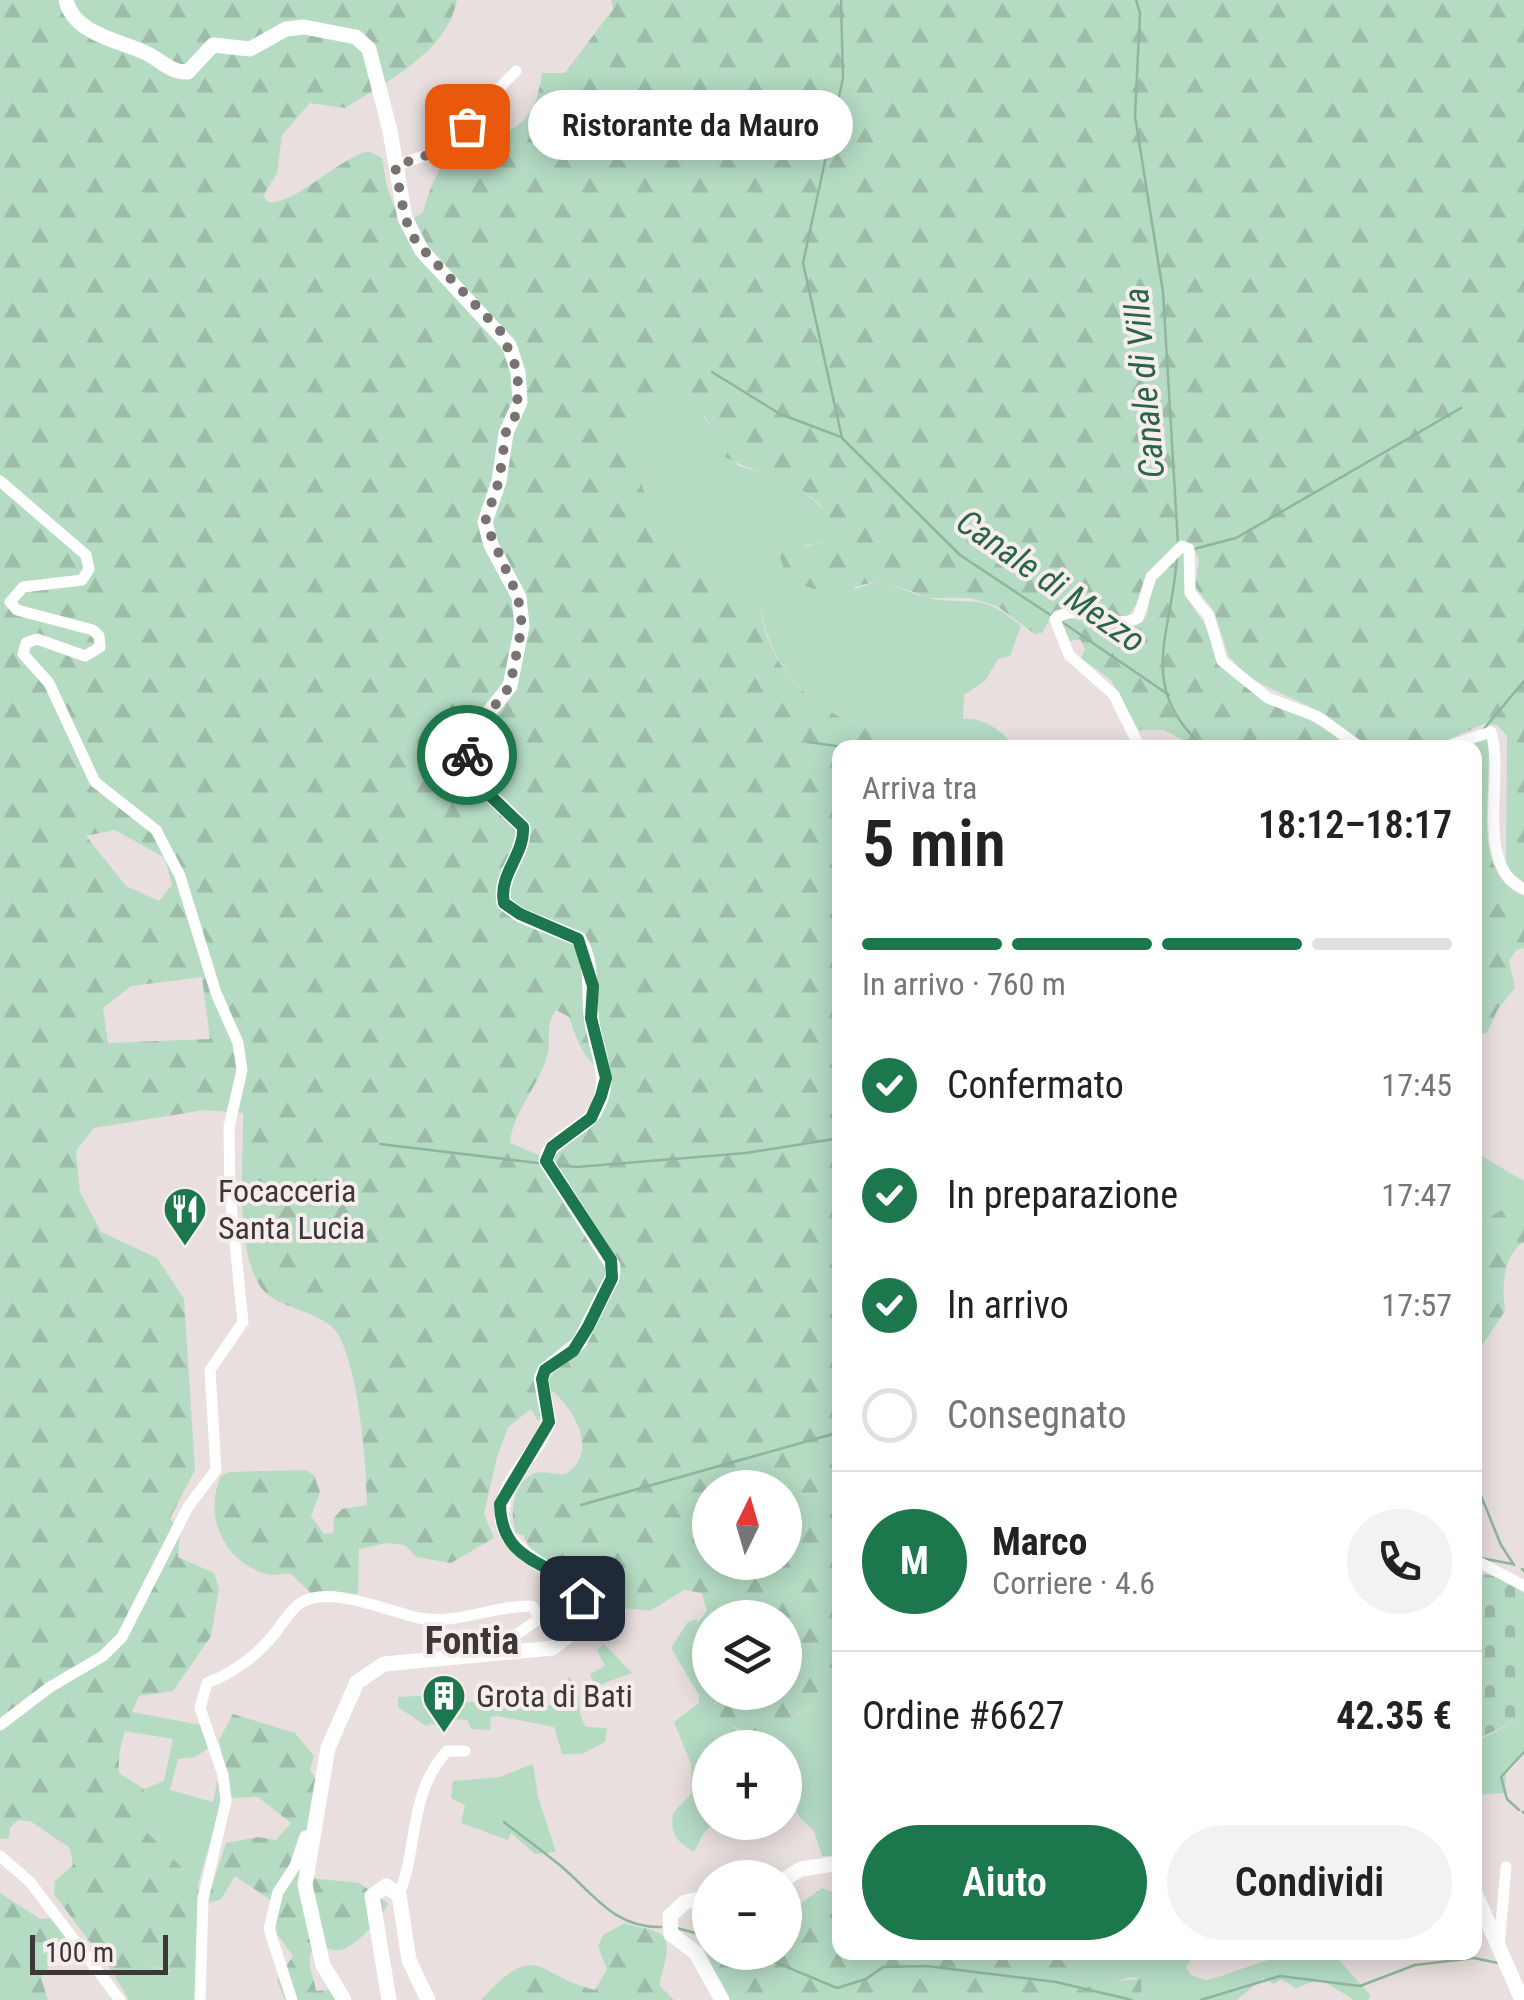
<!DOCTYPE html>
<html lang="it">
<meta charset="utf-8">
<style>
body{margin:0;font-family:"Roboto Condensed",sans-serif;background:#f2f2f2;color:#222;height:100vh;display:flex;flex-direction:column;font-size:38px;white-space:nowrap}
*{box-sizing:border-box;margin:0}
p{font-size:32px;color:#767676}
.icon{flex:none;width:55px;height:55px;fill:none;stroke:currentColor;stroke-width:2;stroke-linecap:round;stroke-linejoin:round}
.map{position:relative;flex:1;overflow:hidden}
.details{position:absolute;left:832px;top:740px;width:650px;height:1220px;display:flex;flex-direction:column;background:#fff;border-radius:20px;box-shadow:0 5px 25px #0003}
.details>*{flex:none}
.needle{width:65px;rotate:5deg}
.buttons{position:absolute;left:692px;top:1470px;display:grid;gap:20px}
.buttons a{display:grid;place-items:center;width:110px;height:110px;border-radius:50%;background:#fff;box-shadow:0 5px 25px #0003;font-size:50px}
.scale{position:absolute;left:30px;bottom:25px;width:138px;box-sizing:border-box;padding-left:10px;border:5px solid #3c3838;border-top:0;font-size:28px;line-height:35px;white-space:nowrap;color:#3c3838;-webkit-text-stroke:8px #f7eded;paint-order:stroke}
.pin{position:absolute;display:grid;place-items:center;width:85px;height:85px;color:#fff;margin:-42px;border-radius:20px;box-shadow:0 5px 15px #0006}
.courier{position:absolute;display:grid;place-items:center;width:100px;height:100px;margin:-50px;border:8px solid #1d774c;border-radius:50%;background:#fff;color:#222;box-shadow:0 2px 12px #0007}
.bubble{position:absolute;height:70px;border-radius:35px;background:#fff;box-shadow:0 5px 25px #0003;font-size:32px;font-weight:600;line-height:70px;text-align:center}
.head em{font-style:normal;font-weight:600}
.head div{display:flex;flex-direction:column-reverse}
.head{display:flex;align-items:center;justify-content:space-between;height:170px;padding:0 30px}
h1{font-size:65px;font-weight:600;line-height:75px}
.bar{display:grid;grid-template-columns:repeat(4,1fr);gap:15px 10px;align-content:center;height:120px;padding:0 30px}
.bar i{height:12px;border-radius:8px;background:#e0e0e0}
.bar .current{background:#1d774c}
.bar p{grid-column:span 4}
.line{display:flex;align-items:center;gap:25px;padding:0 30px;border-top:2px solid #e0e0e0}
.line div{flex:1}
.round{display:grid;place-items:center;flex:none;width:105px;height:105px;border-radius:52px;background:#f2f2f2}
ol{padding:0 30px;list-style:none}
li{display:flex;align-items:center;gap:30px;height:110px}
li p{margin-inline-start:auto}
li .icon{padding:10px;border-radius:50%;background:#1d774c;color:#fff;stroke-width:4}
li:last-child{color:#767676}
li i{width:55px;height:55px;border:5px solid #e0e0e0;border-radius:50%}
.button{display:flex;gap:20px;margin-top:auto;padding:20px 30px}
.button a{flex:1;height:115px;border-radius:60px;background:#1d774c;color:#fff;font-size:40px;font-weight:600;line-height:115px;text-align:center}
.button a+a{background:#f2f2f2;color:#222}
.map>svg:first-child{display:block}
.green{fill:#b5dbc3}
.forest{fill:url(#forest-firs);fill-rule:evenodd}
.cemetery{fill:url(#cemetery-stones)}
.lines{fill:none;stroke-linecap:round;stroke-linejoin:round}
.stream{stroke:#8fb59d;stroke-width:2.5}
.street{stroke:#fff;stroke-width:11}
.secondary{stroke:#fff;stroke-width:15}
.done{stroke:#797272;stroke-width:10;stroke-dasharray:0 18}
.route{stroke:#1d774c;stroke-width:12}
.labels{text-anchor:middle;stroke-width:8;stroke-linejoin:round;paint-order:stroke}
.poi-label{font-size:32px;fill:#3c3838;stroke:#f7eded;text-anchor:start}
.water-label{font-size:35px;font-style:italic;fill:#286645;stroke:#f7eded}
.quarter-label{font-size:38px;font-weight:bold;fill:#3c3838;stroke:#f7eded}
</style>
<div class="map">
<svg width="1524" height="2000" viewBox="0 0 1524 2000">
<defs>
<pattern id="forest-firs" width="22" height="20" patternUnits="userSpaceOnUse" patternTransform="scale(2.5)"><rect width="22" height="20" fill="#b5dbc3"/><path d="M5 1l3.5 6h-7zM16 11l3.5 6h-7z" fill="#9dbda8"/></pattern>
<pattern id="cemetery-stones" width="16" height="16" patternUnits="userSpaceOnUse" patternTransform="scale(2.5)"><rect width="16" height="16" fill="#b5dbc3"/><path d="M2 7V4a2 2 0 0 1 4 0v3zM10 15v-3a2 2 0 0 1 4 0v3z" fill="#9dbda8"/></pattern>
</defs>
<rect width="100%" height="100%" fill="#e9dfdf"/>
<!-- green -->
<g class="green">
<path d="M 671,401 L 697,407 L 738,466 L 790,480 L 829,514 L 829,540 L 804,546 L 856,589 L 880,580 C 897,586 915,596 933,599 C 978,605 982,593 1021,626 L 1010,656 L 998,659 L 985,681 L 964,695 L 963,719 C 980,717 996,727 1008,739 L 1008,747 L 899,747 C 886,733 869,731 852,723 C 801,699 768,662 761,606 L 701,573 L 690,548 L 652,510 L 642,486 L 634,435 L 650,414 Z"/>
<polygon points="1482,1156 1524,1181 1524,1195 1475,1227 1475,1165"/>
<path d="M 697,1619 C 694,1646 710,1667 710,1692 L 722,1693 L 713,1705 L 747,1741 L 760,1747 L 710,1748 L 710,1822 L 716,1823 L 704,1832 L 694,1852 C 676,1840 670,1836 673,1813 L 692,1793 L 691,1764 L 674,1722 L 699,1703 L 699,1695 L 671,1648 L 688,1622 Z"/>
<polygon points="604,1644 632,1673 596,1686 590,1674 605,1666 597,1650"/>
<path d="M 569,1677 C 584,1692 575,1712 586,1727 L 607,1728 L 605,1742 L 582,1754 L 562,1754 L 554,1727 L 497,1716 L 491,1717 L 490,1730 L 471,1729 L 467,1720 L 444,1719 L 441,1728 L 432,1723 L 426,1726 L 398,1707 L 398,1697 L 439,1695 L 443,1705 L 449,1706 C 488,1695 525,1707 566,1705 L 562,1688 Z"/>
<polygon points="840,1688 840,1856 822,1856 814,1831 800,1818 785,1788 785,1749 796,1715 820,1704"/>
<polygon points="132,1712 201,1725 210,1747 195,1757 178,1759 170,1790 213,1802 217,1782 221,1783 222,1801 198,1884 140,1825 144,1789 164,1781 173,1739 124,1731"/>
<polygon points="1524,1717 1524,1754 1506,1769 1505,1793 1475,1795 1475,1742"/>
<polygon points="533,1764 538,1797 556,1852 535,1854 511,1833 508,1840 461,1823 465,1805 451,1798 453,1781 500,1777"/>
<polygon points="1096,1952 1178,1953 1190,1961 1186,1968 1191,1975 1206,1980 1221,1976 1288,1953 1333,1953 1370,1995 1369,2000 1354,2000 1320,1979 1296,1988 1281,1979 1274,1984 1263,1978 1237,2000 1142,2000 1140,1979 1132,1977 1081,1990 1073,1986 1070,1960 1075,1953 1092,1957"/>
<polygon points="200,1953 197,2000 129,2000 113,1973 148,1965 169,1972"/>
</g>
<!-- forest -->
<g class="forest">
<path d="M 0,0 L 457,0 C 447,52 387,82 345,108 L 310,103 L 282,135 L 277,173 L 263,196 L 268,202 C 292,207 338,159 368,151 L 382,158 L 387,187 L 402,227 L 423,212 C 437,164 448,153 487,124 L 504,133 C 532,121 538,101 542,73 L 565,73 L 613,9 L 611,0 L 1524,0 L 1524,882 L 1510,872 L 1506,862 L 1507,736 L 1497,725 L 1484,724 L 1431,747 L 1369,747 L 1325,714 L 1247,677 L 1228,655 L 1214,611 L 1195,587 L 1199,559 L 1191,543 L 1178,543 L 1127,618 L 1068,607 L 1054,611 L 1042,633 L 1035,634 L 997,606 L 970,598 L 929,598 L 880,580 L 831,594 L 788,581 L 779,554 L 829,540 L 829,514 C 786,468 763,481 717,452 C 711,418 706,409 671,401 L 650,414 L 634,435 L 642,486 L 652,510 L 690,548 L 701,573 L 761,606 C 765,661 803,700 852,723 C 869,731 886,733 899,747 L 840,748 L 840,1688 L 820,1704 L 796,1714 L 785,1749 L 752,1745 L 740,1730 L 712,1712 L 713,1705 L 733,1693 L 785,1692 L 785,1618 L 710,1618 L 707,1669 L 700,1658 L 695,1626 L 707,1611 L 702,1593 L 684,1590 L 650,1611 L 598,1605 L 585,1585 L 532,1552 L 523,1535 L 516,1533 C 509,1515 513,1484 533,1474 C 542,1469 556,1476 566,1474 C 598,1452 577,1414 554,1392 L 548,1393 L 543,1418 L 537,1420 L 531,1409 L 508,1427 L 497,1457 L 484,1514 L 494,1538 L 451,1563 L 416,1557 L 405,1545 L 386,1543 L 359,1549 L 358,1594 L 311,1593 L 291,1574 C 282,1573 275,1576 266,1574 C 224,1561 203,1517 221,1476 L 229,1472 L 305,1470 L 314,1475 L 320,1492 L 311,1516 L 324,1534 L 333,1533 L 334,1518 L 342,1509 L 367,1505 C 367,1469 358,1351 332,1327 C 314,1310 273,1307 260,1286 C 234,1246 244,1161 243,1113 L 204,1110 L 94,1128 L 76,1151 L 80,1192 L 101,1232 L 157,1258 L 184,1299 L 195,1470 L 170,1518 L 180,1533 L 178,1557 L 214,1573 L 219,1589 L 211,1636 L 173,1691 L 139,1696 C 128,1722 117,1745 119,1773 L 144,1789 L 140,1825 L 198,1884 L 200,1953 L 181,1973 L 148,1965 L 113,1973 L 54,1894 L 55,1881 L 73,1865 L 70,1848 L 30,1821 L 18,1820 L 10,1828 L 9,1838 L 0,1839 ZM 115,830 L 165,858 L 172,885 L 159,901 L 126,886 L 86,836 ZM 202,977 L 210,1039 L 108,1043 L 103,1008 L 131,986 ZM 556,1010 L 569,1017 C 579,1048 586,1061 612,1081 C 611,1118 575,1137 551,1160 L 510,1143 C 513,1111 539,1086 547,1056 C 552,1038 544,1028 556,1010 ZM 710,1488 L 785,1488 L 785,1562 L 710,1562 Z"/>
<polygon points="1182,552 1185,554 1185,595 1205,625 1219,665 1354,747 1196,747 1164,730 1139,730 1111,680 1081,658 1085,649 1080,639 1066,642 1059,626 1069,615 1100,624 1137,625 1147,615 1153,581"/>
<path d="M 1487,738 C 1496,786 1466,872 1524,896 L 1524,948 L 1516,950 L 1509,961 L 1515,988 L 1498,1009 L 1487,1033 L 1475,1034 L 1475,748 L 1454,748 Z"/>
<path d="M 1524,1195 L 1524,1242 C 1502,1256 1502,1287 1505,1311 L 1475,1356 L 1475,1227 Z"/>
<path d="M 233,1714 L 295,1733 L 314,1756 L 310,1770 C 334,1800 294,1844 300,1877 L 359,1883 L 388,1903 C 384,1915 355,1948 340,1950 C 332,1951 324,1947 315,1946 C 303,1961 314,1974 316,1991 L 331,1990 L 338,2000 L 285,2000 L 277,1980 L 293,1956 L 277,1934 L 275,1903 L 235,1876 L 221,1899 L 206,1904 L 226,1843 L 258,1837 L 276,1840 L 291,1823 L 258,1797 L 232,1798 L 219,1740 Z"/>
<polygon points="822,1888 840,1895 840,1952 1096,1953 1092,1957 1074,1953 1070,1960 1073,1986 1081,1990 1098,1983 1141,1979 1142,2000 728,2000 698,1936 708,1918 710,1952 785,1952 785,1915"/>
<polygon points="0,1893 40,1919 52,1918 68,1939 41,1978 48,2000 0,2000"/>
<path d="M 625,1923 C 635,1928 648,1927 657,1932 C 678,1943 659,1970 660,1986 L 674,2000 L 481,2000 C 539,1937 534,1975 595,1990 L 607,1969 L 598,1946 L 603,1935 Z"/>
</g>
<!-- cemetery -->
<polygon class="cemetery" points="1475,1572 1502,1578 1524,1593 1524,1717 1475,1740"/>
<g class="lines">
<!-- stream -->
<g class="stream">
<polyline points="841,0 843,78 803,263 842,438 960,555 1052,616"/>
<polyline points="1136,0 1140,13 1135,116 1163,292 1178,544"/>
<polyline points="712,372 780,414 841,437"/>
<polyline points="1194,549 1236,538 1461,408"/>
<path d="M 1177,557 C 1172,634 1135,688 1205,748"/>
<polyline points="1059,620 1169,695"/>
<polyline points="1483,730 1524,681"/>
<polyline points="808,742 850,748"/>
<polyline points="380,1144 538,1163"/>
<polyline points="558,1165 577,1167 746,1153 840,1138"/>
<polyline points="1475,1481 1501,1545 1514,1565"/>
<polyline points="581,1505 840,1432"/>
<polyline points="1481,1558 1512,1564"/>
<polyline points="1522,1569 1524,1571"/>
<polyline points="1519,1810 1507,1799 1501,1777 1524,1752"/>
<polyline points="1523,1812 1524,1813"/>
<path d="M 504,1822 C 523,1837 543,1851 562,1867 C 594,1894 614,1928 661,1927"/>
<polyline points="677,1928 710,1937"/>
<polyline points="751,1952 837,1988 866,1979 883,1967 926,1966 1056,1982 1132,2000"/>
<polyline points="1201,2000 1280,1976 1360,1986 1415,1965 1474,1958 1498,1963"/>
</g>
<!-- street -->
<g class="street">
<polyline points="395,166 455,145 480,108 516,71"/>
<polyline points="0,481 86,555 89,569 82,580 23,587 10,602 17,610 93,630 99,636 100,647 85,656 37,639 26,643 23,654 49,683 95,782 156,830 180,876 216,993 238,1043 242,1070 229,1127 230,1194 243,1322 210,1370 216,1470 188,1507 122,1637 103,1656 50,1687 0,1725"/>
<path d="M 1140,748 L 1114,695 L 1069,655 L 1055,619 C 1080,600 1109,632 1138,618 L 1151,577 L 1182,546 L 1189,549 L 1190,593 L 1209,616 L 1222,661 L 1268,698 L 1318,717 L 1361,748"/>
<path d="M 1442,748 L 1491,732 C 1505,775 1473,866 1524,889"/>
<polyline points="1475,1560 1524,1586"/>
<polyline points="552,1604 566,1604"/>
<polyline points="494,1650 536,1621 549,1605"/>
<polyline points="0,1856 30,1882 120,2000"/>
<path d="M 399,1895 C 419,1845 408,1794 447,1751 L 465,1751"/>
<polyline points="1499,1946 1506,1867"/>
<path d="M 200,2000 L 203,1899 L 226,1801 L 223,1775 L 200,1708 L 207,1683 C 235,1672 256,1657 275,1633 C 282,1624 290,1611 299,1604 C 327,1583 389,1612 419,1618 C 459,1625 493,1605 532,1606 L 538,1615"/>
<polyline points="292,2000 269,1929 278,1892 295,1866 305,1836 312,1838"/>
</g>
<!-- secondary -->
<g class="secondary">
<path d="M 66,0 C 73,33 117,40 144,52 C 160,59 170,73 188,72 L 213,45 L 250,49 L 286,29 L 304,27 L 356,37 L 369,49 L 390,131 L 405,218 L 422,251 L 509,345 L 518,372 L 520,402 L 506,433 L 499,481 L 485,522 L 491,545 L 519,597 L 522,626 L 510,686 L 471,735 L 467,761 L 481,786 L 523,827 C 525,855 498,875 504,903 L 520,915 L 579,939 C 595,967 587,993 592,1022 C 597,1055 614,1081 594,1113 C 582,1132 550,1137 546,1161 L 613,1266 L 612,1278 L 579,1343 L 545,1370 L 541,1379 L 549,1422 C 542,1440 531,1453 520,1469 C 473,1533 525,1556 576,1585 L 583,1607 L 573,1632 L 553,1648 L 384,1664 L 357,1682 L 328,1748 L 305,1885 L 323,1965 L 344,2000"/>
<polyline points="785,1879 801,1869 840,1863"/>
<polyline points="1475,1893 1522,2000"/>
<polyline points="710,1897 685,1902 670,1916 671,1934 696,1953 722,2000"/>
<polyline points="389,2000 372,1896 386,1886 399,1895 409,1960 428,2000"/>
</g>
</g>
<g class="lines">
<!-- done -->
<polyline class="done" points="467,126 454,146 395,166 405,218 416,242 501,332 518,372 517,413 506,432 499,481 485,522 518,597 522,626 510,686 472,735 467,755"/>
<!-- route -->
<path class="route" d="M 467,755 L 480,786 L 523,827 C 525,855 498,874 504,903 L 520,914 L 578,939 L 593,986 L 591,1018 L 606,1078 L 601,1096 L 591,1118 L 552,1147 L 546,1161 L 611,1260 L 612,1278 L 588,1327 L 573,1351 L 545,1370 L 542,1379 L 549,1422 L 500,1504 C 501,1571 565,1560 582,1598"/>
</g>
<!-- icons -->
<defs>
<symbol id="restaurant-pin" viewBox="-11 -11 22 30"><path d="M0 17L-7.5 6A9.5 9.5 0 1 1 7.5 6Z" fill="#1d774c" stroke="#f7eded"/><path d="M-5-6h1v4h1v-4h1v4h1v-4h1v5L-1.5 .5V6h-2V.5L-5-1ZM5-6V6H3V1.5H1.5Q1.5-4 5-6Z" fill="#fff"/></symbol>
<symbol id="building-pin" viewBox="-11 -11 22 30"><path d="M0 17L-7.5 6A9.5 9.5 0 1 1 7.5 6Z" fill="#1d774c" stroke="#f7eded"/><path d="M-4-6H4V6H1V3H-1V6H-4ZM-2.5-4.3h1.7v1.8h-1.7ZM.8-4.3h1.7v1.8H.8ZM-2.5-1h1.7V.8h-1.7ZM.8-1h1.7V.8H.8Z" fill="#fff"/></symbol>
</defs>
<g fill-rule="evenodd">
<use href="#restaurant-pin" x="160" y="1184" width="50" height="68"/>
<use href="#building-pin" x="419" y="1671" width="50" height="68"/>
</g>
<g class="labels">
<!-- poi labels -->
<g class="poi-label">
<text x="218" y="1202">Focacceria<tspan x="218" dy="37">Santa Lucia</tspan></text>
<text x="476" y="1707">Grota di Bati</text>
</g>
<!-- water labels -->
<g class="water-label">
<text transform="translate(1144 383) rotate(-95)" y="12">Canale di Villa</text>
<text transform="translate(1051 581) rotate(35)" y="12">Canale di Mezzo</text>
</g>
<!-- quarter labels -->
<g class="quarter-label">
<text x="472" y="1654">Fontia</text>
</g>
</g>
</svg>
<div class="buttons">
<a><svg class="needle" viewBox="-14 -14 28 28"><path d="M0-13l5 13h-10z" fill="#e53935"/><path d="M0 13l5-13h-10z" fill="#767676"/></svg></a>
<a><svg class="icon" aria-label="layers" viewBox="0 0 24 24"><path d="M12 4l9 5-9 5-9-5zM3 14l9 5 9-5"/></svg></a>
<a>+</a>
<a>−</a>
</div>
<div class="scale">100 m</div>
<div class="pin" style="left:467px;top:126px;background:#ea580c"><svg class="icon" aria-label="bag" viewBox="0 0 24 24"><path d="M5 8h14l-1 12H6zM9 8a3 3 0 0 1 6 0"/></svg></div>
<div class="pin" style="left:582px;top:1598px;background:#1f2937"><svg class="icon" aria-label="home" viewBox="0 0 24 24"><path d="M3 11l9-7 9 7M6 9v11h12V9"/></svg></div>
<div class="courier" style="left:467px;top:755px"><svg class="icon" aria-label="bike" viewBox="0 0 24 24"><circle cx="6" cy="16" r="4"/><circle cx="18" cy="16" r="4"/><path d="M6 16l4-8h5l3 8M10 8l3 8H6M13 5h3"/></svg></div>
<div class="bubble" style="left:528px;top:90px;width:325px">Ristorante da Mauro</div>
<section class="details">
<div class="head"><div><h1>5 min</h1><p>Arriva tra</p></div><em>18:12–18:17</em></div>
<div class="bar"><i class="current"></i><i class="current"></i><i class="current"></i><i></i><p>In arrivo · 760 m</p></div>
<ol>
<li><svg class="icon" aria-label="check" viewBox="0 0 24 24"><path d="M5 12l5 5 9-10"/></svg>Confermato<p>17:45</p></li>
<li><svg class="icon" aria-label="check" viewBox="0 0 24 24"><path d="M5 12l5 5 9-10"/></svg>In preparazione<p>17:47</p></li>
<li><svg class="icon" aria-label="check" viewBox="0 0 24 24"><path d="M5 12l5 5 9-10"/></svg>In arrivo<p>17:57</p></li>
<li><i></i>Consegnato</li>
</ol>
<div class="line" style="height:180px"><b class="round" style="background:#1d774c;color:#fff">M</b><div><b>Marco</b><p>Corriere · 4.6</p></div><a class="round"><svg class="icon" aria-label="phone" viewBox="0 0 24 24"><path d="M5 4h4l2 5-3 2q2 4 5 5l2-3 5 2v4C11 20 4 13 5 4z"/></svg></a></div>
<div class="line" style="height:130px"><div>Ordine #6627</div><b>42.35 €</b></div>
<div class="button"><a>Aiuto</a><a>Condividi</a></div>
</section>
</div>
